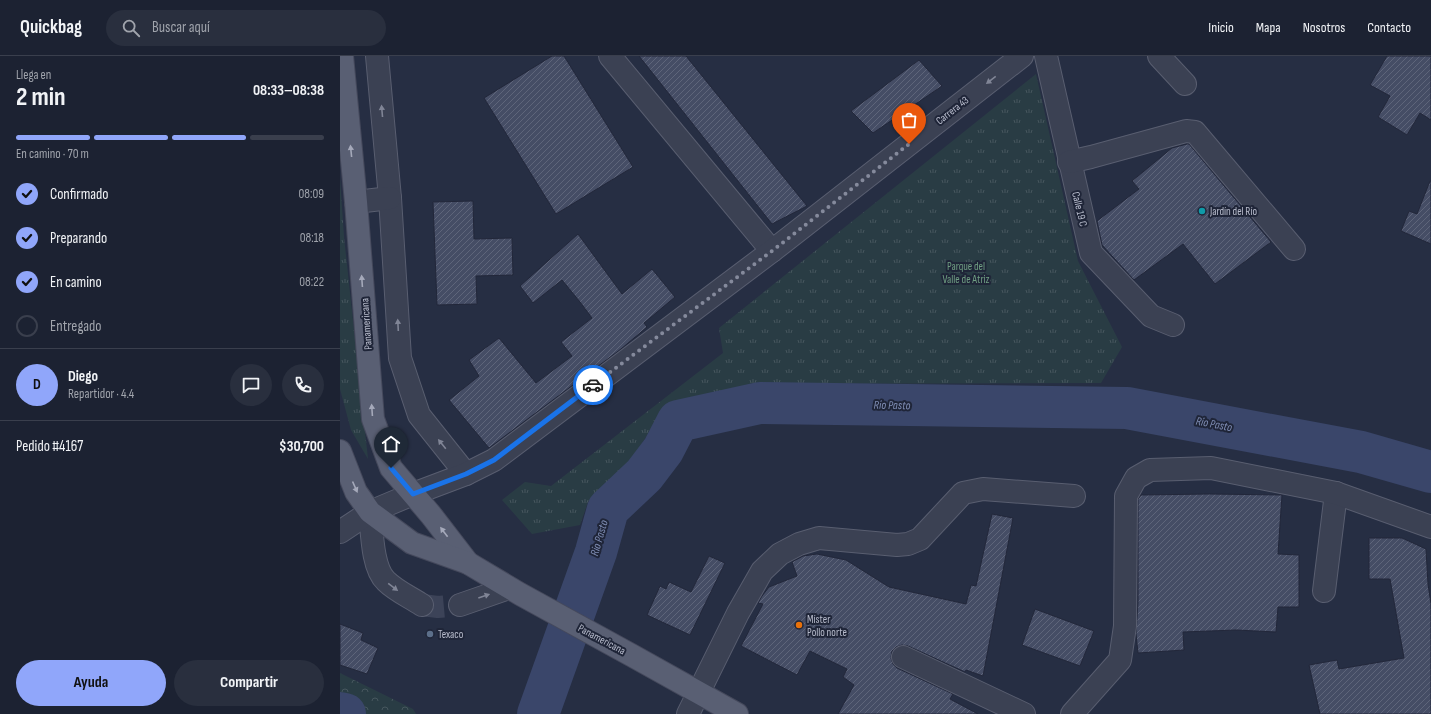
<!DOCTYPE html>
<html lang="es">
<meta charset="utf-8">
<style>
body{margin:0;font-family:"Sofia Sans Condensed",sans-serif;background:#292f3e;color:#f1f3f6;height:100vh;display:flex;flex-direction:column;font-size:15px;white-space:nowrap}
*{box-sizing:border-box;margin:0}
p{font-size:13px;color:#a0a4ac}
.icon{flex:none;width:22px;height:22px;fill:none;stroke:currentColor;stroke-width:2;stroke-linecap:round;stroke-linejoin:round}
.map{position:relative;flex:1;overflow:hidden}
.details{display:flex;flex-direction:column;background:#1c2232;width:340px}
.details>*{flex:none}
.pin{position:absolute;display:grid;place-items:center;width:34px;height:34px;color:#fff;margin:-41px -17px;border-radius:50% 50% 50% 0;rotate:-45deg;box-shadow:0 0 4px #0007}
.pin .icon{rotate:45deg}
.courier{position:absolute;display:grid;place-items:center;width:40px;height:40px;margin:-20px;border:3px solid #1a73e8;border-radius:50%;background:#fff;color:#222;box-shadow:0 1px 5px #0007}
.summary em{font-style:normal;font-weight:700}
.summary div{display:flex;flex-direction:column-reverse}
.summary{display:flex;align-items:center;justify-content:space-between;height:68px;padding:0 16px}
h1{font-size:26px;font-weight:700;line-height:30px}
.bar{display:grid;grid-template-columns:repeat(4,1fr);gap:6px 4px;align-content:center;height:48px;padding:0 16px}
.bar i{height:5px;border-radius:3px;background:#3a3f4d}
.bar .active{background:#90a6fa}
.bar p{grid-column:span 4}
.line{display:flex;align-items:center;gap:10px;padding:0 16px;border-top:1px solid #3a3f4d}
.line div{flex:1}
.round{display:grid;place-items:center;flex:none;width:42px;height:42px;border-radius:21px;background:#292f3e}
ol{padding:0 16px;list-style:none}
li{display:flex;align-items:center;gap:12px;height:44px}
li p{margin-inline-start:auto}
li .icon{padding:4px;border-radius:50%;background:#90a6fa;color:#111;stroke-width:4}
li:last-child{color:#a0a4ac}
li i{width:22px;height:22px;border:2px solid #3a3f4d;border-radius:50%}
.button{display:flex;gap:8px;margin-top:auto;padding:8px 16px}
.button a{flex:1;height:46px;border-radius:24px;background:#90a6fa;color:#111;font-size:16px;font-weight:700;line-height:46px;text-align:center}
.button a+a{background:#292f3e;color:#f1f3f6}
header{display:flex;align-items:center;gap:24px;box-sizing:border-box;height:56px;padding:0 20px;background:#1c2232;border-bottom:1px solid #3a3f4d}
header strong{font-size:19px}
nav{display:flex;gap:22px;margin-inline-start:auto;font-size:14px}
.search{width:280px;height:36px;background:#292f3e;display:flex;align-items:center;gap:10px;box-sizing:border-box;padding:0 14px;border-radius:22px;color:#a0a4ac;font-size:15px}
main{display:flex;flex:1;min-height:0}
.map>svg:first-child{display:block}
.forest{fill:url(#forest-crowns)}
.park{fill:url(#park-tufts)}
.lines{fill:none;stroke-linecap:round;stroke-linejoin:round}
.river{stroke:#3a466a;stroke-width:42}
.building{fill:url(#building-hatch);stroke:#22273a}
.minor-tunnel{stroke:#3c4358;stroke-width:22;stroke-dasharray:22 11;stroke-linecap:butt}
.minor-casing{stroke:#595e70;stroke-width:24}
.major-casing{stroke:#45495c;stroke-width:24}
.minor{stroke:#3b4153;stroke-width:22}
.major{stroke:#595f73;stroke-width:22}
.oneway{fill:#808596}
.oneway2{fill:#a5a9ba}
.done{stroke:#858a9c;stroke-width:4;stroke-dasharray:0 7.2}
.route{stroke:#1a73e8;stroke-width:5}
.culture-dot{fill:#0f9aa8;stroke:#1f2538;stroke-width:1.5}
.food-dot{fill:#e8710a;stroke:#1f2538;stroke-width:1.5}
.service-dot{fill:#5c6f8a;stroke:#1f2538;stroke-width:1.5}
.labels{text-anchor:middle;stroke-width:4;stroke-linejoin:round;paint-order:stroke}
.street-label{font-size:11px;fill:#b8bccc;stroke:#1f2538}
.poi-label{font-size:11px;fill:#b8bccc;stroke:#1f2538;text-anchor:start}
.park-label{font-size:11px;fill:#6f9e82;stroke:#1f2538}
.water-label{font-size:12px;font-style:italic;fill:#7f8db4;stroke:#1f2538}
</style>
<header>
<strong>Quickbag</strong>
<div class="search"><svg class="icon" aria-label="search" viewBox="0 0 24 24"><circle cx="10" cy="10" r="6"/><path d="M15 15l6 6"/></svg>Buscar aquí</div>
<nav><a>Inicio</a><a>Mapa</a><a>Nosotros</a><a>Contacto</a></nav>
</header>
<main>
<section class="details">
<div class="summary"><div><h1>2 min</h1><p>Llega en</p></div><em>08:33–08:38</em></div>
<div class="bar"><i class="active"></i><i class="active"></i><i class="active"></i><i></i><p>En camino · 70 m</p></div>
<ol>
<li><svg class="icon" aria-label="check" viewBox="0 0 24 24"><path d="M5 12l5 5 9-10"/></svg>Confirmado<p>08:09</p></li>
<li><svg class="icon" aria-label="check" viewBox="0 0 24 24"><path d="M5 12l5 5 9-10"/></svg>Preparando<p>08:18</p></li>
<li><svg class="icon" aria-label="check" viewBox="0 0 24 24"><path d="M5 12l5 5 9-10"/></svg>En camino<p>08:22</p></li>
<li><i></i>Entregado</li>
</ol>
<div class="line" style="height:72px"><b class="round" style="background:#90a6fa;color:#111">D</b><div><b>Diego</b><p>Repartidor · 4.4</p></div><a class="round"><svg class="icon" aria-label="chat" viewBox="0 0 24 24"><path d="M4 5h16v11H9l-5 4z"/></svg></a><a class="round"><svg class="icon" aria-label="phone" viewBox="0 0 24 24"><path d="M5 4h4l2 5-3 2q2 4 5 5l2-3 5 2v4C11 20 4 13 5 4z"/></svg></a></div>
<div class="line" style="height:52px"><div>Pedido #4167</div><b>$30,700</b></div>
<div class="button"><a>Ayuda</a><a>Compartir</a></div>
</section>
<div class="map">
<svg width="1091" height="658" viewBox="0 0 1091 658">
<defs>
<pattern id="forest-crowns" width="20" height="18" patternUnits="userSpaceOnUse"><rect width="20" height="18" fill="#293c44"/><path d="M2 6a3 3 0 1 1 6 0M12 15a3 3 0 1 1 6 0" fill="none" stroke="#46565e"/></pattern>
<pattern id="park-tufts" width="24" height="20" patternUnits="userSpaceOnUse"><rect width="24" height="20" fill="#293c44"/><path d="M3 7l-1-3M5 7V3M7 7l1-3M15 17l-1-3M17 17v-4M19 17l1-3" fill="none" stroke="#46565e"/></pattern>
<pattern id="building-hatch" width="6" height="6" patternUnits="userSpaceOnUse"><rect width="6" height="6" fill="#454d65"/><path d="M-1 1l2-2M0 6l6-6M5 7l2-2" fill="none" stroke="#5e657a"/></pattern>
</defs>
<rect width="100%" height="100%" fill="#262e43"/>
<!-- forest -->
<polygon class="forest" points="0,617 73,653 76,658 0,658"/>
<!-- park -->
<g class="park">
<polygon points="696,18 738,205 782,291 761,327 415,328 327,349 285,413 248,446 240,469 192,478 162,444 185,426 211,430 383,297 379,272"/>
<polygon points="0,122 4,181 28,403 11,374 0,333"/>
</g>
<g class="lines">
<!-- river -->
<g class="river">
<polyline points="0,657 5,658"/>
<polyline points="198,658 256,496 268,453 304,419 323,394 338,365 420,347 787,352 1021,396 1091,416"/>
</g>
</g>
<!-- building -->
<g class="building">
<polygon points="212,0 224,0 293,111 216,158 144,42"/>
<polygon points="299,0 346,0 467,150 432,168"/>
<polygon points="1047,0 1091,0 1091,64 1080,57 1067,79 1038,61 1050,40 1030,29"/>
<polygon points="579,4 602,30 533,77 511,55"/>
<polygon points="847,88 849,88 931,186 875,228 843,188 794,224 762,189 757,165 799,133 792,125 832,92"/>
<polygon points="1090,125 1091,125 1091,188 1061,175 1069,155 1077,158"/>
<polygon points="133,145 134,183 172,182 173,219 136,220 137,248 97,249 93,146"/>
<polygon points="238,178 282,238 312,213 335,241 304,267 307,271 281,293 149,392 109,344 139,320 129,304 159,282 196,327 232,300 221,286 252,262 240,246 222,224 193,247 180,230"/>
<polygon points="869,438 942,439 938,498 959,499 959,551 938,551 936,576 896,574 843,576 844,594 798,597 796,578 798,546 798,443 801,439"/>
<polygon points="652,458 673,462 643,620 626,614 625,616 568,590 562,589 556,591 552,595 551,602 553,608 557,612 613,638 610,643 638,658 498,658 514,629 503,621 507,613 470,595 457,619 401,590 423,548 418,547 422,540 429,531 457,520 452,506 463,500 477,498 506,504 549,531 626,548 631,529 636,530"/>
<polygon points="1029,482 1062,482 1086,493 1088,528 1091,548 1091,658 980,658 969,609 997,604 999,613 1064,602 1050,523 1029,523"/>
<polygon points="369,500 385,507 350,579 307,559 320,530 326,533 329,526 351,536"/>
<polygon points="695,553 754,575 740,610 682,589"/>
<polygon points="0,568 23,577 21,584 38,592 27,618 0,609"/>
</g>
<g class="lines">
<!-- minor-tunnel -->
<polyline class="minor-tunnel" points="82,549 98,551 120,549"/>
<defs>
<g id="minor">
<polyline points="37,0 50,142 60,302 79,359 126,418"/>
<polyline points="270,0 432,195"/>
<polyline points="706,0 751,197 811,260 833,269"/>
<polyline points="819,0 845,28"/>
<polyline points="729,106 751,101 846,75 855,76 954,193"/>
<polyline points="16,146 50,142"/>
<path d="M 30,456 C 32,475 32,512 46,525 C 56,535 70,541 82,549"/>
<polyline points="0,476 30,456 73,438 126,418 154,404 432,195 682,0"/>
<polyline points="984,535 996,437"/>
<polyline points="120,549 169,532"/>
<polyline points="563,601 684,658"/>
<polyline points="348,658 398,557 422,515 440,498 459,488 479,482 557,489 568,488 580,483 623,437 643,433 734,440"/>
<polyline points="732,658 780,604 785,570 786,440 796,422 810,414 871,412 996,437 1091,471"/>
</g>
<g id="major">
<polyline points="2,0 16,146 33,363 51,412 91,459 128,507"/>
<polyline points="0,395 16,436 30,456 72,487 128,507 180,538 293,600 397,658"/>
</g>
</defs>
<!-- minor casing -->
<use href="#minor" class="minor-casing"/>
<!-- major casing -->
<use href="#major" class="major-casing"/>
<!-- minor -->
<use href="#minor" class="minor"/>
<!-- major -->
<use href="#major" class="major"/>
</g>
<!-- one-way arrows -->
<defs><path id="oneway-solid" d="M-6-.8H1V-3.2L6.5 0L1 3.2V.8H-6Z"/></defs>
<g class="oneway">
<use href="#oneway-solid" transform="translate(651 24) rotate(142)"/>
<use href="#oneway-solid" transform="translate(42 55) rotate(-95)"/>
<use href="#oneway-solid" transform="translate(58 269) rotate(-93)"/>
<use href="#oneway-solid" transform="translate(102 388) rotate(-129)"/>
<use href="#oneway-solid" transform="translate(53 531) rotate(37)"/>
<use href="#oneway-solid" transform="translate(144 540) rotate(-19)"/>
</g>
<g class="oneway2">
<use href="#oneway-solid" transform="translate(11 95) rotate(-96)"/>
<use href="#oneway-solid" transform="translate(22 225) rotate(-94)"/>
<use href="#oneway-solid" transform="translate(32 354) rotate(-94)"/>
<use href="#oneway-solid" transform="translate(15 431) rotate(66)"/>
<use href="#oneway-solid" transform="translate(104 476) rotate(-127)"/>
</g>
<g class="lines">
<!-- done -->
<polyline class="done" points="253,329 432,195 569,88"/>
<!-- route -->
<polyline class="route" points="51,412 73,438 126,418 154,404 253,329"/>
</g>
<!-- markers -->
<circle class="culture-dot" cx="862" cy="155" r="4"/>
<circle class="food-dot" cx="459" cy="569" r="4"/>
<circle class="service-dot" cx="90" cy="578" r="4"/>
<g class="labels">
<!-- street labels -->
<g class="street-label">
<text transform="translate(612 54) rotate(-38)" y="4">Carrera 43</text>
<text transform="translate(740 153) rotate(77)" y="4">Calle 19 C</text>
<text transform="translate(26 268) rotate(-94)" y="4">Panamericana</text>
<text transform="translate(262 583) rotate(28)" y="4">Panamericana</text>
</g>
<!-- poi labels -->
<g class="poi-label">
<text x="870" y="159">Jardín del Río</text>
<text x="467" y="567">Míster<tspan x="467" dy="13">Pollo norte</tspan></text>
<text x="98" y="582">Texaco</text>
</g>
<!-- park labels -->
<g class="park-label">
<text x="626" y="214">Parque del<tspan x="626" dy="13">Valle de Atriz</tspan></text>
</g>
<!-- water labels -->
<g class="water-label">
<text transform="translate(552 349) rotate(1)" y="4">Río Pasto</text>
<text transform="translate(874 368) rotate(11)" y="4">Río Pasto</text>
<text transform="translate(259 482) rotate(-74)" y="4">Río Pasto</text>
</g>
</g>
</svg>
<div class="pin" style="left:569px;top:88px;background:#ea580c"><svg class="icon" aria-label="bag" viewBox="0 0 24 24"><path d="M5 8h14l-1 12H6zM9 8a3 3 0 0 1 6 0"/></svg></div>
<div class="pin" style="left:51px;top:412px;background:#1f2937"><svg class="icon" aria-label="home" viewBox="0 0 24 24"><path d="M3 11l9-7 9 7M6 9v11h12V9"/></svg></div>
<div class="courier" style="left:253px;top:329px"><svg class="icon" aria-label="car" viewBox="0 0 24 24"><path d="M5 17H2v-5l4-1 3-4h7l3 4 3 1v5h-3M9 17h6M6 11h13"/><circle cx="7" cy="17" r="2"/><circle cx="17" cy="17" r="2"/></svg></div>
</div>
</main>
